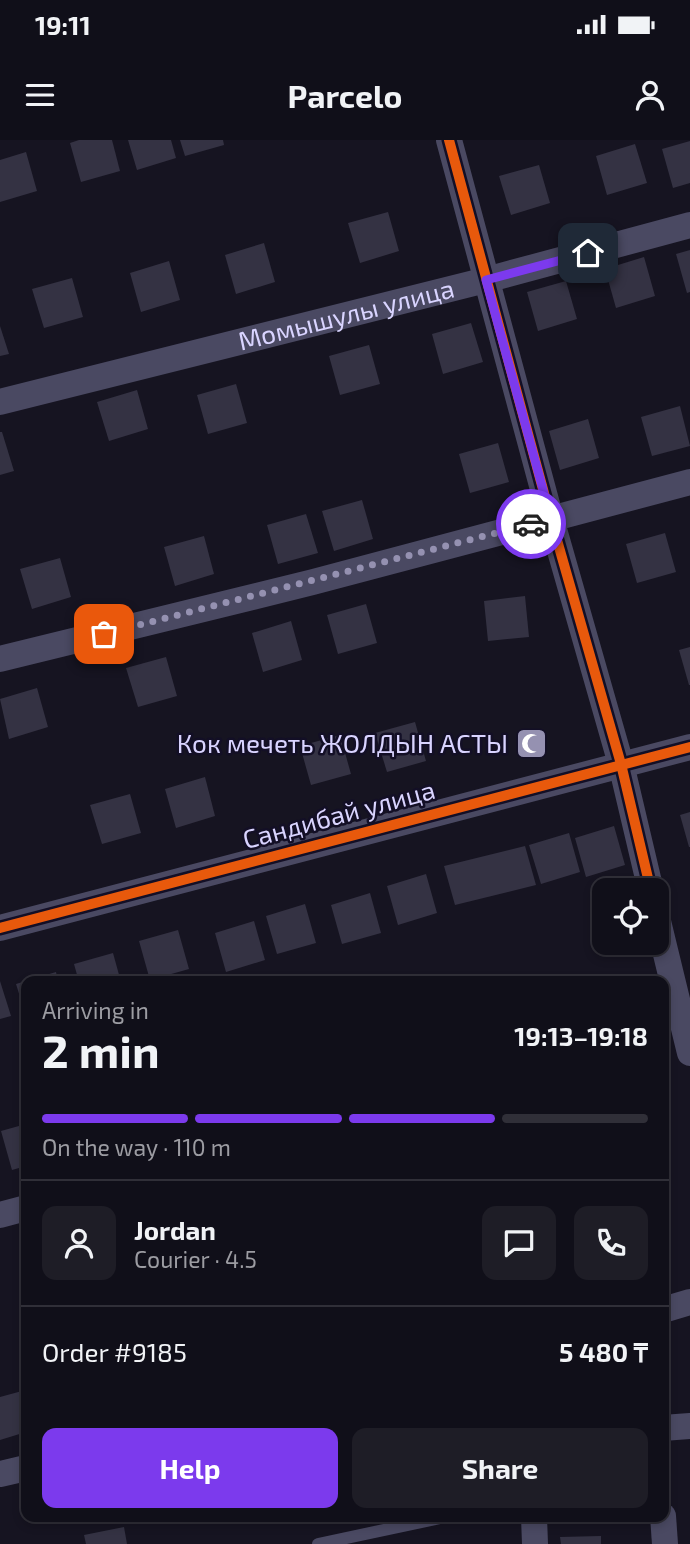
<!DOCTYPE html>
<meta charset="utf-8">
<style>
body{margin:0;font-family:"Exo 2",sans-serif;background:#1e1d26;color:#f1f3f6;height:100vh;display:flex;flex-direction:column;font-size:26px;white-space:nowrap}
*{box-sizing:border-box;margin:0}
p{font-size:23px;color:#9c9ca2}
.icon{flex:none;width:38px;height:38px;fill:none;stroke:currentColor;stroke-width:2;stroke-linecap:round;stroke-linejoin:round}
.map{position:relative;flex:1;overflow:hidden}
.side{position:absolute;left:21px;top:836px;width:648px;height:546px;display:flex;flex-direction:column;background:#100f19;border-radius:14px;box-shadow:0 4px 10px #0003,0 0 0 2px #302f38}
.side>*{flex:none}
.controls{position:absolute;left:592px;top:738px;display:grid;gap:14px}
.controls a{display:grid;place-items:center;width:77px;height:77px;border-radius:14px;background:#100f19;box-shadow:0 4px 10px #0003,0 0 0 2px #302f38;font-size:35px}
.pin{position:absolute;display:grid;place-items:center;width:60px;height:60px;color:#fff;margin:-30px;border-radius:14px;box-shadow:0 4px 10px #0006}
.courier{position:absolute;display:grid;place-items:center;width:70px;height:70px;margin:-35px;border:5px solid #7c3aed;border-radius:50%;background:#fff;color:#222;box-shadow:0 2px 9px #0007}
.head em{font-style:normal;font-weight:700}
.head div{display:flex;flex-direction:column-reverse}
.head{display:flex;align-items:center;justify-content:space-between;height:119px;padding:0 21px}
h1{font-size:46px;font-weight:700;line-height:52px}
.bar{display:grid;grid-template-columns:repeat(4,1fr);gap:10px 7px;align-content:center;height:84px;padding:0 21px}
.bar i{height:9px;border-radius:5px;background:#302f38}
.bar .current{background:#7c3aed}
.bar p{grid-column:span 4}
.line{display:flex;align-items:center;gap:18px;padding:0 21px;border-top:2px solid #302f38}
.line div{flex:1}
.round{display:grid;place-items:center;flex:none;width:74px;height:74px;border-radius:14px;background:#1e1d26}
.button{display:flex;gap:14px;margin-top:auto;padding:14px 21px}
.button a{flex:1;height:80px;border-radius:14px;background:#7c3aed;color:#fff;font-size:28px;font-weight:700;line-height:80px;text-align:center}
.button a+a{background:#1e1d26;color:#f1f3f6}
.status{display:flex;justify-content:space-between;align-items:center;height:49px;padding:0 35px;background:#100f19;direction:ltr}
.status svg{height:19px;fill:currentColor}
header{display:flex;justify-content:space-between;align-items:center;height:91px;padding:0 21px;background:#100f19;font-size:32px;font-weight:700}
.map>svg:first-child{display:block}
.building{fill:#343243}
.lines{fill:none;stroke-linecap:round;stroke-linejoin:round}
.lane{stroke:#4a4962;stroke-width:12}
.street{stroke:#4a4962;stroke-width:26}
.cycleway-casing{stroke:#130f26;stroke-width:15}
.cycleway{stroke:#e8590c;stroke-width:10}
.done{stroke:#9591b1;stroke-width:7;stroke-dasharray:0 12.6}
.route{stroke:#7c3aed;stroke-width:9}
.labels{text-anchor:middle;stroke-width:5;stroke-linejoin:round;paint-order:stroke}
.street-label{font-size:26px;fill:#d9d4ff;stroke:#130f26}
.poi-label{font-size:26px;fill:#d9d4ff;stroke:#130f26;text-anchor:end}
</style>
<div class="status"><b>19:11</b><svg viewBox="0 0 49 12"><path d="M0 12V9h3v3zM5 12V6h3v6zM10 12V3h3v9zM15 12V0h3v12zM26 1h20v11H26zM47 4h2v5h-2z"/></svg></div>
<header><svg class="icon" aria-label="menu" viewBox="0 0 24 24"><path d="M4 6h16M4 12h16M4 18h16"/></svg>Parcelo<svg class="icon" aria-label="person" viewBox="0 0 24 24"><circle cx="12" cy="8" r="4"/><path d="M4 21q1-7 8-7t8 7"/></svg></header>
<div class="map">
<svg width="690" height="1404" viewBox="0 0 690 1404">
<rect width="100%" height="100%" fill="#161421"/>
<!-- building -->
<g class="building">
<polygon points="79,0 112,0 120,31 81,42 70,3"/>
<polygon points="128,0 171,0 176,18 137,30"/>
<polygon points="180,0 223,0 224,5 185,16"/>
<polygon points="690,1 690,43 673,48 662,9"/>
<polygon points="635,4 647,43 607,55 596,16"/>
<polygon points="26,12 37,51 0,62 0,20"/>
<polygon points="539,25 550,63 511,75 499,36"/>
<polygon points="388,72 399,111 360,123 348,83"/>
<polygon points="264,103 275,142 236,154 225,115"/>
<polygon points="690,110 690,152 687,153 676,114"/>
<polygon points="644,117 655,156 616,168 605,129"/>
<polygon points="169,121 180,160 141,172 130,133"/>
<polygon points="72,138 83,177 44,188 32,149"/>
<polygon points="566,141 577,179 538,191 527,152"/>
<polygon points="471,183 483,222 443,234 432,194"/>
<polygon points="0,186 9,214 0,216"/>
<polygon points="369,205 380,244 340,255 329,216"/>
<polygon points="236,244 247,283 208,294 197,255"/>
<polygon points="137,250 148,289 109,301 97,262"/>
<polygon points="680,266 690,306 652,316 641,277"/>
<polygon points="588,279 599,318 560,330 549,291"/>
<polygon points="0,292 2,292 14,331 0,335"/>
<polygon points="498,303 509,342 470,353 459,314"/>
<polygon points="362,360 373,399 334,411 322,371"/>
<polygon points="306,374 318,413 278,424 267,385"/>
<polygon points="665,393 676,432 637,443 626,404"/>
<polygon points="204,396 214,434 175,446 164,407"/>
<polygon points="60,418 71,457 32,469 20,429"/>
<polygon points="525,456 529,497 488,501 484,461"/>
<polygon points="366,464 377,503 338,514 327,475"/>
<polygon points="291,481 302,520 263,532 252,493"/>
<polygon points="690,507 690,545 689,545 679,510"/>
<polygon points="166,517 177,556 138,567 126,528"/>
<polygon points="37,548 48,587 9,599 0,559"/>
<polygon points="415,582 426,621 387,632 375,593"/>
<polygon points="340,595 351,634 311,645 300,606"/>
<polygon points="205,637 215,676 176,688 165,649"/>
<polygon points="130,654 141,693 102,704 90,665"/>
<polygon points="690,672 690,707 689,707 680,675"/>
<polygon points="614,686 625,725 586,737 575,698"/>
<polygon points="569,693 580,732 541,744 529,705"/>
<polygon points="525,706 536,745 455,765 444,726"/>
<polygon points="426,734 437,773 398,785 387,746"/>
<polygon points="370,753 381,793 342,804 331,765"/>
<polygon points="305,764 316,803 277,814 266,776"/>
<polygon points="254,781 265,820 226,832 215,793"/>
<polygon points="178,790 189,829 150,840 139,801"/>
<polygon points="113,813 121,842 79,842 74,824"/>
<polygon points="56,832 58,842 26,842 26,876 16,844"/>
<polygon points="0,841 11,876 0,879"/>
<polygon points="26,984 26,1026 12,1030 1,991"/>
<polygon points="22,1251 26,1266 26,1292 0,1300 0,1257"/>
<polygon points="124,1387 127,1404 86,1404 84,1395"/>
<polygon points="601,1396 601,1404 561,1404 560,1397"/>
</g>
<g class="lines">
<!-- lane -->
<polyline class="lane" points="318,1404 445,1377"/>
<!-- street -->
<g class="street">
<polyline points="449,0 551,379 621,624 651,751"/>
<path id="s1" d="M 0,262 L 486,140 L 690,85"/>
<polyline points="0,519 313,442 690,342"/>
<polyline points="656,773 690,913"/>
<polyline points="0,788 690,607"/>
<polyline points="0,1075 26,1068"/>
<polyline points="663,1170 690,1162"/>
<polyline points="663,1288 690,1286"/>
<polyline points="0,1334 26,1328"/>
<polyline points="663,1376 665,1404"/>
<polyline points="534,1377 535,1404"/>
</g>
<defs>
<g id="cycleway">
<polyline points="449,0 551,379 621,624 651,751"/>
<polyline points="0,788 690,607"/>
</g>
</defs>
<!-- cycleway casing -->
<use href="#cycleway" class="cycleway-casing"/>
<!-- cycleway -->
<use href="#cycleway" class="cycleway"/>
</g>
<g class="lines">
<!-- done -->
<polyline class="done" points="104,494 531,384"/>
<!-- route -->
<polyline class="route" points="531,384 551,379 486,140 588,113"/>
</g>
<!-- icons -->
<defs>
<symbol id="mosque-square" viewBox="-11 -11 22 22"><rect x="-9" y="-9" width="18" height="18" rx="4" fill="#9591b1" stroke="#130f26"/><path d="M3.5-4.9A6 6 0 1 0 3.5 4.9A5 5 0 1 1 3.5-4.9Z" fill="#fff"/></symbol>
</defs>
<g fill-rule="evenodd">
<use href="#mosque-square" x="514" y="586" width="35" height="35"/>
</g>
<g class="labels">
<!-- street labels -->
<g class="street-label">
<text dy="9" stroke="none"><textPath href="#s1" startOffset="357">Момышулы улица</textPath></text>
<text transform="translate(339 675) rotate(-15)" y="9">Сандибай улица</text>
</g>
<!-- poi labels -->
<g class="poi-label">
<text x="508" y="613">Кок мечеть ЖОЛДЫН АСТЫ</text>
</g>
</g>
</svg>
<div class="controls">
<a><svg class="icon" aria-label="locate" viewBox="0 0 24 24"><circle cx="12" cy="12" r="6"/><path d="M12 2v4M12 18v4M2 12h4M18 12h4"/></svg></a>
</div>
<div class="pin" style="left:104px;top:494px;background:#ea580c"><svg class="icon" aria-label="bag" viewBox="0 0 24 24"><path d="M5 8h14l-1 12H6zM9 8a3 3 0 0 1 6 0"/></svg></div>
<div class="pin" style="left:588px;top:113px;background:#1f2937"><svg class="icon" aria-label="home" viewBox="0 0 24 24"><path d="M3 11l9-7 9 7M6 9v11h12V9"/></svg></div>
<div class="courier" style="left:531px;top:384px"><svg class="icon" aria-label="car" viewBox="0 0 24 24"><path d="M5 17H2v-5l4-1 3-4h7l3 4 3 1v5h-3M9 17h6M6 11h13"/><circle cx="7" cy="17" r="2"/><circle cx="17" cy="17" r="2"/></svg></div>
<section class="side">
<div class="head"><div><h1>2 min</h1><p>Arriving in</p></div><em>19:13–19:18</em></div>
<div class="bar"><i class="current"></i><i class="current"></i><i class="current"></i><i></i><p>On the way · 110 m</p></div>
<div class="line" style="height:126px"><a class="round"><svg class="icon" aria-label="person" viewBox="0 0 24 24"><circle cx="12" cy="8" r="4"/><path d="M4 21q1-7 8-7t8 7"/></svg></a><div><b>Jordan</b><p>Courier · 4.5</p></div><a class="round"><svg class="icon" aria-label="chat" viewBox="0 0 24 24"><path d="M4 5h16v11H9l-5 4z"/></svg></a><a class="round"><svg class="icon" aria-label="phone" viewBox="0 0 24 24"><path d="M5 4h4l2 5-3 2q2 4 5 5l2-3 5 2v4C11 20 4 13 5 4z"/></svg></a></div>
<div class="line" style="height:91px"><div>Order #9185</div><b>5 480 ₸</b></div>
<div class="button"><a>Help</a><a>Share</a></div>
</section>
</div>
